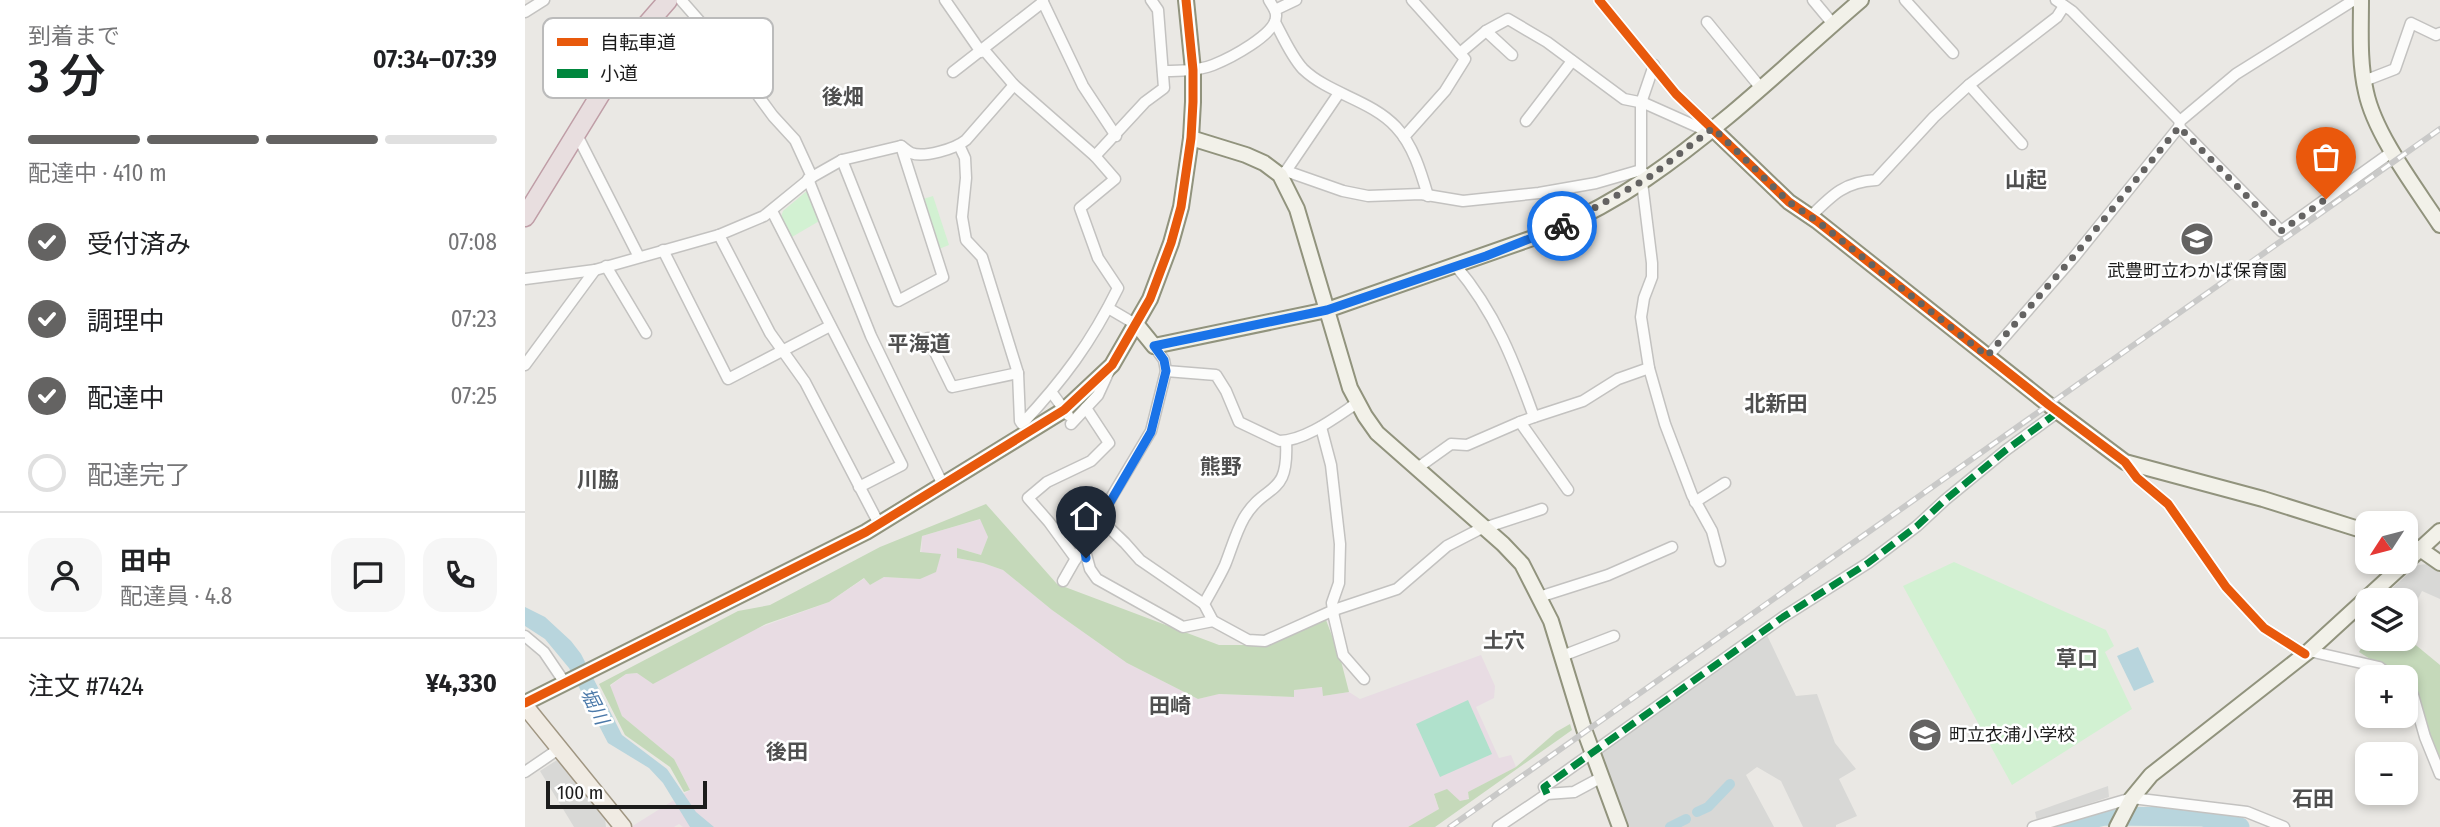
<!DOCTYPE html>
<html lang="ja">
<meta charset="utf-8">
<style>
body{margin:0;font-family:"Fira Sans Condensed","Noto Sans JP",sans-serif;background:#f6f6f6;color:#202124;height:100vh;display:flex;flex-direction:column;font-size:26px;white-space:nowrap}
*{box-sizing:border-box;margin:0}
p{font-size:23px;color:#757577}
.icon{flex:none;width:38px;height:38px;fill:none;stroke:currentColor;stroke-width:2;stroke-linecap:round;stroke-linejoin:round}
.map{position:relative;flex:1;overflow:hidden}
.details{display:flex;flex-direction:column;background:#fff;width:525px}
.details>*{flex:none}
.needle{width:46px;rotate:234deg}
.controls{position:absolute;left:1830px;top:511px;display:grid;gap:14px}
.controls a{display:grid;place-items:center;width:63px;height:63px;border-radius:14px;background:#fff;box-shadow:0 4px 10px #0003;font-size:35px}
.scale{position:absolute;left:21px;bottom:18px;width:161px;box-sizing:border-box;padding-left:7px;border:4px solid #1c1c1c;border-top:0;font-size:19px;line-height:24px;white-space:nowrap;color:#1c1c1c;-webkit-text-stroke:5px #fff;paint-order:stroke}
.pin{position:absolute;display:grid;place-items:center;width:60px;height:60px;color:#fff;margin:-72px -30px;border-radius:50% 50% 50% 0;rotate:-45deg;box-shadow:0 0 7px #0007}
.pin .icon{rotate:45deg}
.courier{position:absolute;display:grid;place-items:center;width:70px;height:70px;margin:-35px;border:5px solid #1a73e8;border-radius:50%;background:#fff;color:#222;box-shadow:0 2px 9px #0007}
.head em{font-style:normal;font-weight:600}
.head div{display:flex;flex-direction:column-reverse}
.head{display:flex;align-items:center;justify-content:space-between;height:119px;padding:0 28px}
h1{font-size:46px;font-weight:600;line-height:52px}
.bar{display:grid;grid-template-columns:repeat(4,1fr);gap:10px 7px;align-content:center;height:84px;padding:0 28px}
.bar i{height:9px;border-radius:5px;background:#e0e0e0}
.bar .current{background:#646362}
.bar p{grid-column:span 4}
.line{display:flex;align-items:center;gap:18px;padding:0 28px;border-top:2px solid #e0e0e0}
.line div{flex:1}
.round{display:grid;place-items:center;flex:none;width:74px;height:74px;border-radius:21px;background:#f6f6f6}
ol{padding:0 28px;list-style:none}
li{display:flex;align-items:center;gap:21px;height:77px}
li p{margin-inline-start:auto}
li .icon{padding:7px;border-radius:50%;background:#646362;color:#fff;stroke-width:4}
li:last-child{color:#757577}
li i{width:38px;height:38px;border:4px solid #e0e0e0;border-radius:50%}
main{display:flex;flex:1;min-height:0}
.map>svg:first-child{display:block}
.industrial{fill:#e8dce3}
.religious{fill:#d8d8d6}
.forest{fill:#c5d9ba}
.park{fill:#d2f1d2}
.pitch{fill:#b0e1cc}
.water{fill:#b8d5dd}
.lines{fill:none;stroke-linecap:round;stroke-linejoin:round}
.canal{stroke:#b8d5dd;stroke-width:10}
.river{stroke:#b8d5dd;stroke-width:19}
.street-casing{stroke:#c3c2c0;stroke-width:13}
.secondary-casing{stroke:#91937d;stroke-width:18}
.primary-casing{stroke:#a09682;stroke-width:19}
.highway-casing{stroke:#bf9da6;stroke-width:21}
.street{stroke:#fcfcfb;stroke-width:10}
.secondary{stroke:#f2f1e9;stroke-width:14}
.primary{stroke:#f0ebe3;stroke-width:16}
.highway{stroke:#e8dedf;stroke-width:18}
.rail-casing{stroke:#c9c9c8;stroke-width:6}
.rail{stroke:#fff;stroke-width:3.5;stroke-dasharray:10;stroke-linecap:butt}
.quiet{stroke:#00873e;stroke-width:7;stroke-dasharray:14 7;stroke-linecap:butt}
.cycleway-casing{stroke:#fff;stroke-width:13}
.cycleway{stroke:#e8590c;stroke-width:9}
.done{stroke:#646362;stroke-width:7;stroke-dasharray:0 12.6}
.route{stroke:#1a73e8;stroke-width:9}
.labels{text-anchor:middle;stroke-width:5;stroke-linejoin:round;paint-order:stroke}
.poi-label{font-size:18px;fill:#1c1c1c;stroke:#fff}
.water-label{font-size:19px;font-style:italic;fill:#4b79a9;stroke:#fff}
.quarter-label{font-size:21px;font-weight:bold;fill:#4f4f4f;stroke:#fff}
.key{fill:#fff;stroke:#bbb;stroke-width:2}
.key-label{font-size:19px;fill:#1c1c1c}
</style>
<main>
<section class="details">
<div class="head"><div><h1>3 分</h1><p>到着まで</p></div><em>07:34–07:39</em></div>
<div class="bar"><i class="current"></i><i class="current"></i><i class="current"></i><i></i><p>配達中 · 410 m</p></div>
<ol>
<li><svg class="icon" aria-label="check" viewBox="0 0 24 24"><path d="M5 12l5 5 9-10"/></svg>受付済み<p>07:08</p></li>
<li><svg class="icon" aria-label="check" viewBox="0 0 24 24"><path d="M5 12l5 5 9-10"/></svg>調理中<p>07:23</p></li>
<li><svg class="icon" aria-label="check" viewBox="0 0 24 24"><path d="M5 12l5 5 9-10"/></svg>配達中<p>07:25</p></li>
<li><i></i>配達完了</li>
</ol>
<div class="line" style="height:126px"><a class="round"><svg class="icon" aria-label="person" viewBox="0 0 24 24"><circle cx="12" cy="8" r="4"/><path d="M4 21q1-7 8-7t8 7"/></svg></a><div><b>田中</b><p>配達員 · 4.8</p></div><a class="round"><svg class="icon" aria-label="chat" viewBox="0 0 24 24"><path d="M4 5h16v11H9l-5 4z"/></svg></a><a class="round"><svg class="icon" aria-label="phone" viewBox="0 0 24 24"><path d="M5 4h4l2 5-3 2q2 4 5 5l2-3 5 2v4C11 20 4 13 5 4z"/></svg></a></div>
<div class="line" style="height:91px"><div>注文 #7424</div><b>¥4,330</b></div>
</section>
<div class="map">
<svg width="1915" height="827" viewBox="0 0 1915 827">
<rect width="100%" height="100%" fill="#eae8e4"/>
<!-- industrial -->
<polygon class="industrial" points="456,519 463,537 456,555 432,548 432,558 458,563 478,570 527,610 602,663 673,699 693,694 769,697 769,690 798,687 798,696 824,692 835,699 956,655 970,686 969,698 951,707 974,758 986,755 991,767 943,792 944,798 935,802 922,790 909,795 914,809 883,827 158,827 154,824 149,827 106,827 165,790 149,759 97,716 85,686 101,674 112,673 304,602 340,578 345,585 359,577 395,579 397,536"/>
<!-- religious -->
<g class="religious">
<polygon points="1903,564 1915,571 1915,599 1897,591 1881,622 1881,600 1854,600 1893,565"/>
<polygon points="1241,633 1271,696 1292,694 1310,743 1331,769 1314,779 1332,816 1311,825 1311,827 1278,827 1256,781 1232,767 1221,775 1249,827 1099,827 1073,752"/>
<polygon points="32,760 80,818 81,827 49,827 15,771"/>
<polygon points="1583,786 1584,797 1512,821 1510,812"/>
</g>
<!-- forest -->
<g class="forest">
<polygon points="461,504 532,584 694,645 743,645 801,620 815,657 824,692 798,696 797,687 769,690 769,697 694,694 673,699 602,663 527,610 478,570 458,563 432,558 432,548 456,555 463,537 455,519 397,536 395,552 416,554 411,572 395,579 359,577 345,585 339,578 304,602 241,624 128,684 112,673 101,674 85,685 97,716 149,759 165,790 159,792 145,767 100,735 74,684 213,611 245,605 355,547"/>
<polygon points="1843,637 1881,639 1881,637 1915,665 1915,762 1886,685 1881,682 1881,677 1874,677 1834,652"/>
<polygon points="1045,724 1047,730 910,827 883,827 914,809 909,794 922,789 935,801 944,799 943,792 991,767 1031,732"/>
</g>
<!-- park -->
<g class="park">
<polygon points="283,190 296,220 267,237 256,217 258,211"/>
<polygon points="408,196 424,245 414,249 398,199"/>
<polygon points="1429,562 1581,630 1589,646 1580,652 1607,709 1487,785 1378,586"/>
</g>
<!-- pitch -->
<polygon class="pitch" points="943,700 967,754 915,777 891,724"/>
<!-- water -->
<g class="water">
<polygon points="0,607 20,617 46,641 56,654 97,735 142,769 171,812 189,827 165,827 138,783 124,768 83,743 44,668 20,639 0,626"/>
<polygon points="1613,647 1629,682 1609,691 1592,656"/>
</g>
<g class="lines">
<!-- canal -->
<g class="canal">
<polyline points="1172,812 1183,807 1205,784"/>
<polyline points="1145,827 1161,819"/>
</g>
<!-- river -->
<polyline class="river" points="1530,827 1580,816 1678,817 1715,827"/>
<defs>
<g id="street">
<polyline points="156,0 199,49 248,116 270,140 287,177"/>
<polyline points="420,0 456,52"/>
<polyline points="517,0 558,86 591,136"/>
<polyline points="1074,0 1151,94 1188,129"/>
<polyline points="1288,0 1308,24"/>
<polyline points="1380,0 1428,53"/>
<polyline points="1531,0 1547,11 1655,121"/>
<polyline points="750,10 771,0"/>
<polyline points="0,12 19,0"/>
<path d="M 750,22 C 758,37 766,56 778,69 C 804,94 846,100 871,127 C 888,145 896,172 903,196"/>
<polyline points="1182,22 1235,87"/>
<polyline points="961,31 987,55"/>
<polyline points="935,53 961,31 983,19 1022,42 1099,99 1119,103 1184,132"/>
<path d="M 638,71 C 654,71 672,71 688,65 C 703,59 753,34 751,15 C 751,10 746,4 744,0"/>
<polyline points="428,72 518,2"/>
<polyline points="1839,81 1870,69 1886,23 1911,35 1915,33"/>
<polyline points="1444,85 1497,144"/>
<polyline points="1001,121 1047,61"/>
<polyline points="1654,127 1756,231 1868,151"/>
<polyline points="52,135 114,257"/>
<polyline points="879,137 920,91 940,59 887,0"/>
<path d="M 434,145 L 440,158 L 441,178 L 437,217 L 441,240 L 457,257 L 493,373 L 495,421 L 497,424 C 538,380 566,343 593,288 L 573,258 L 555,208 L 590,179 L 570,156 L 489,85 L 459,50"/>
<polyline points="570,156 620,102 639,88 633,10 626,0"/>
<polyline points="317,160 373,301 418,277 376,146"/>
<polyline points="761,171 814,93"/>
<polyline points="755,175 761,171 818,191 843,196 896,194 938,201 1014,193 1071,183 1116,170"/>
<polyline points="1120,175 1116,170 1116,103 1129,65"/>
<polyline points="283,179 346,336 418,485"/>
<polyline points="1117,182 1127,263 1127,277 1119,298 1116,317 1124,368 1140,424 1167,495 1187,531 1195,561"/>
<polyline points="247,211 377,465 334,487"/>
<path d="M 1285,217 C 1307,195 1319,182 1351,180 L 1409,117 L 1444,85 L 1532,17 L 1539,6"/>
<polyline points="194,235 245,333 280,382 354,524"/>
<polyline points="138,250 203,379 305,326"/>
<polyline points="81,266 121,333"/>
<path d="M 931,266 C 970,312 989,361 1009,417 L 995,422 L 1043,490"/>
<path d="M 0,279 L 70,270 L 194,235 L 239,216 L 287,177 L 317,160 L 376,146 C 379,148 382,151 386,153 C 399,158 430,149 441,140 L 489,85"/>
<polyline points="583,308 612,325"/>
<polyline points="403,338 427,387 493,373"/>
<polyline points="629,346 639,360 641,371 626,431 574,518 600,543 615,560 679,604"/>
<polyline points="1463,356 1550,256 1654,127 1655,121 1711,74 1829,0"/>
<polyline points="0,365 70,270"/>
<path d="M 641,371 L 691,375 L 701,391 L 714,422 L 754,441 C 780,441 811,417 832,403"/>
<polyline points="527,393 543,415"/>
<polyline points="1009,417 1058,401 1093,379 1124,368"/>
<polyline points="546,424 573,395 584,371"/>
<polyline points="796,427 806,465 815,544 814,583 807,603 809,617 818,655 839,679"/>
<polyline points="1600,463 1612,478 1643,504 1701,587 1739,628 1780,654"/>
<polyline points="891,469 926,444 942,445 995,422"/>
<polyline points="1170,502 1200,483"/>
<polyline points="559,547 565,569 572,579 658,627 688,621 723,640 740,641 809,610 872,589 922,546 953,530 1017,509"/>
<polyline points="551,559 524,522 503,498 522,482 566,461 584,443 561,408"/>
<polyline points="538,581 574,518"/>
<polyline points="1014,597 1083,575 1147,547"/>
<path d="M 688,621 L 679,604 C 686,591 694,578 700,565 C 706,550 711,532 719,518 C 741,481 764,499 761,441"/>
<polyline points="0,636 19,652 40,683"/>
<polyline points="1784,651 1854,667 1867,677"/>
<polyline points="1037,656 1089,636"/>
<polyline points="1881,689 1888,695 1900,737 1915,774"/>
<polyline points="0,772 35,748"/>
<polyline points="1022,794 1019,787 1258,617 1343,563 1392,526 1420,500 1481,450 1533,412"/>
<polyline points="973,827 1022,794 1049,792 1077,777"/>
<polyline points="1508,827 1607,798 1722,812 1759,827"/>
</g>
<g id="secondary">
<path d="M 1836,0 C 1836,31 1834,62 1841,92 C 1850,135 1891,188 1915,225"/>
<polyline points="1188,129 1264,202 1292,221 1524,405 1600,462 1738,499 1843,532"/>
<polyline points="666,138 721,155 739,163 755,175 772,209 825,388 840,416 852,433 978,544 997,564 1026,621 1060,732 1095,827"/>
<path d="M 612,325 L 629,346 L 802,310 L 1022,233 C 1056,218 1090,200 1121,179 C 1198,127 1266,60 1336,0"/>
<polyline points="1881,544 1895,549 1915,563"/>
<polyline points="0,703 341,532 539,410 587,365 625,299 646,243 656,207 666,138 668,102 668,70 661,0"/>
<polyline points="1592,827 1607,798 1626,775 1784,651 1915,531"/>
</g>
<polyline id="primary" points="0,706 98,827"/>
<polyline id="highway" points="0,217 110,38 143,0"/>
</defs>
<!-- street casing -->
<use href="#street" class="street-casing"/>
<!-- secondary casing -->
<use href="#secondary" class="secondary-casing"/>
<!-- primary casing -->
<use href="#primary" class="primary-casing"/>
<!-- highway casing -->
<use href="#highway" class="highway-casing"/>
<!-- street -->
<use href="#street" class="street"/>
<!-- secondary -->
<use href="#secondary" class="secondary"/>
<!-- primary -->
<use href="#primary" class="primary"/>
<!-- highway -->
<use href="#highway" class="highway"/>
<defs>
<polyline id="rail" points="925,827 1915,129"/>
</defs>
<!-- rail casing -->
<use href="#rail" class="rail-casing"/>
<!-- rail -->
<use href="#rail" class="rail"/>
<!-- quiet -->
<polyline class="quiet" points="1022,794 1019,787 1258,617 1343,563 1392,526 1420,500 1481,450 1533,412"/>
<defs>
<g id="cycleway">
<polyline points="1074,0 1151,94 1264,202 1292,221 1524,405 1600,462 1612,478 1643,504 1701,587 1739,628 1780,654"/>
<polyline points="0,703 341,532 539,410 587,365 625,299 646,243 656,207 666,138 668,102 668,70 661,0"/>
</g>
</defs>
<!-- cycleway casing -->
<use href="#cycleway" class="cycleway-casing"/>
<!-- cycleway -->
<use href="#cycleway" class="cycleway"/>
</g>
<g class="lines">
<!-- done -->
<polyline class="done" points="1037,226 1123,178 1188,128 1264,202 1292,221 1462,356 1549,256 1654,127 1756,231 1801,199"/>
<!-- route -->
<polyline class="route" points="561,558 559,547 626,432 641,371 639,360 629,346 802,310 961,256 1037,226"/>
</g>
<!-- icons -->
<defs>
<symbol id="school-disc" viewBox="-11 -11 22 22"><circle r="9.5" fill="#646362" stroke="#fff"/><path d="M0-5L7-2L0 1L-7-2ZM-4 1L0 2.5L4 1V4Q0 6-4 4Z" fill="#fff"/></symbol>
</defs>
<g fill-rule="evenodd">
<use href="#school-disc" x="1653" y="220" width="38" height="38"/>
<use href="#school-disc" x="1381" y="716" width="38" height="38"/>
</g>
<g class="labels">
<!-- poi labels -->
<g class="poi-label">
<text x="1672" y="277">武豊町立わかば保育園</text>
<text x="1424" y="741" text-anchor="start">町立衣浦小学校</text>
</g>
<!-- water labels -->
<g class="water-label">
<text transform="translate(70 706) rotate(63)" y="7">堀川</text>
</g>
<!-- quarter labels -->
<g class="quarter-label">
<text x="318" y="104">後畑</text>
<text x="1501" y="187">山起</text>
<text x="394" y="351">平海道</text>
<text x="1251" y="411">北新田</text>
<text x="696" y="474">熊野</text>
<text x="73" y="487">川脇</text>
<text x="979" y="648">土穴</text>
<text x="1552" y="666">草口</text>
<text x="645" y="713">田崎</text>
<text x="262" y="759">後田</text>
<text x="1788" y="806">石田</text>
</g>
</g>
<!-- legend -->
<rect x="18" y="18" width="230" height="80" rx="10" class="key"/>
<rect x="32" y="38" width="31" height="8" fill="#e8590c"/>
<rect x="32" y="69" width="31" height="9" fill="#00873e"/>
<g class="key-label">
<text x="75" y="49">自転車道</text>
<text x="75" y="80">小道</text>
</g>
</svg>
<div class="controls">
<a><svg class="needle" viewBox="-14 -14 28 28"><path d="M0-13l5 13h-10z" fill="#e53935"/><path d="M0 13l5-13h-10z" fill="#757577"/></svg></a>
<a><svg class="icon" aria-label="layers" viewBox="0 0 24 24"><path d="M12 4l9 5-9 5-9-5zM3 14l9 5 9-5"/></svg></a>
<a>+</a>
<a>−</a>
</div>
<div class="scale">100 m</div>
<div class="pin" style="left:1801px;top:199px;background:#ea580c"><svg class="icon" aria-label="bag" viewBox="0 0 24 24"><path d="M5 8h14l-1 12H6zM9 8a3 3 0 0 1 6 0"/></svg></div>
<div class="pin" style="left:561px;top:558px;background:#1f2937"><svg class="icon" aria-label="home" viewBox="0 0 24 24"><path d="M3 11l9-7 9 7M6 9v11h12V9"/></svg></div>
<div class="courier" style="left:1037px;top:226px"><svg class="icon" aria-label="bike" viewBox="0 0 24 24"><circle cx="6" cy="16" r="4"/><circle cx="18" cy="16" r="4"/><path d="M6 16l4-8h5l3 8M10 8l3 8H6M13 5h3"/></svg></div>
</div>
</main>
